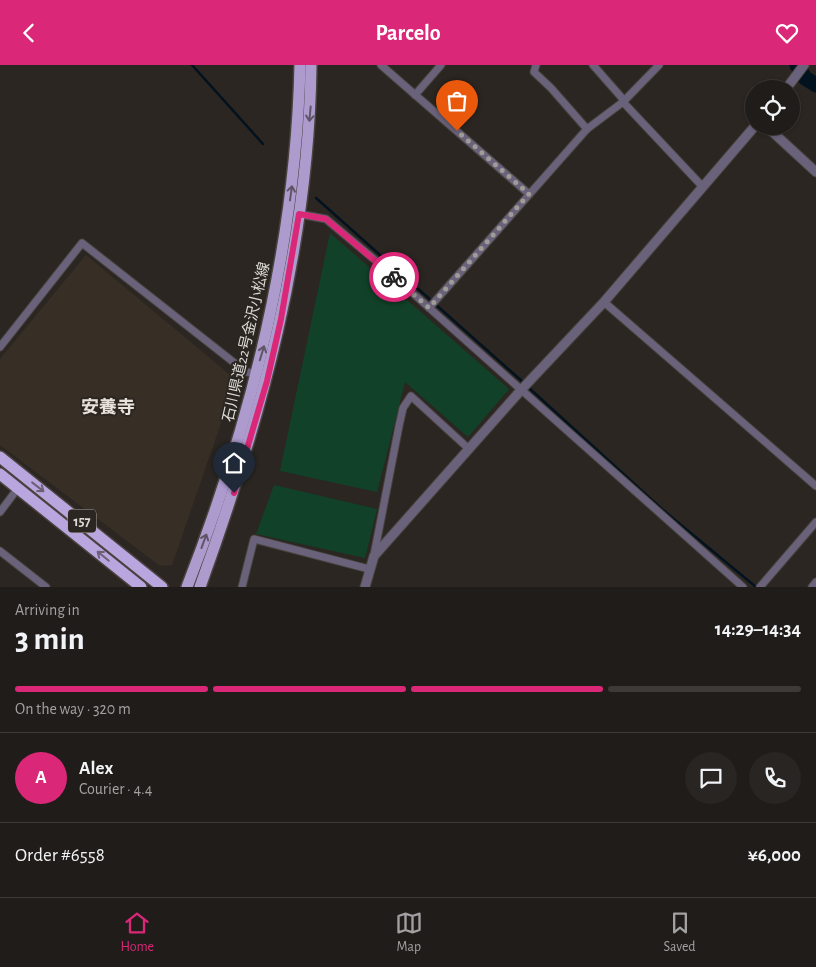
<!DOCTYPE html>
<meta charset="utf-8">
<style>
body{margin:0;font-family:"Alegreya Sans","Noto Sans JP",sans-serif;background:#282522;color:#f1f3f6;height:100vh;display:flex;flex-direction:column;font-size:19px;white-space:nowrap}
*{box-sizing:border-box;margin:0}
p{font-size:16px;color:#a2a1a2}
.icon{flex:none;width:28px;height:28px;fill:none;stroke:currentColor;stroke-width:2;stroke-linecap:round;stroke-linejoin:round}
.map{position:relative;height:522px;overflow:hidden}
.panel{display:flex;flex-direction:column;background:#201c19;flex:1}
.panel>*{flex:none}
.buttons{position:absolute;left:745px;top:15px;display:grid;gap:10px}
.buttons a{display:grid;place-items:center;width:55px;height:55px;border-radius:50%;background:#201c19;box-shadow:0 1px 4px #0004,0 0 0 1px #3d3a38;font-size:25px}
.pin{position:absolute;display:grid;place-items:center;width:42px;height:42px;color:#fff;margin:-51px -21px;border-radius:50% 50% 50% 0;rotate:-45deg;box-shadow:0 0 5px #0007}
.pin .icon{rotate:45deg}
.courier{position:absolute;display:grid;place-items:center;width:50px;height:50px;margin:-25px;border:4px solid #db2777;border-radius:50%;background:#fff;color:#222;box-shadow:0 1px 6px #0007}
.headline em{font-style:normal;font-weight:700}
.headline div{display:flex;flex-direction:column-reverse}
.headline{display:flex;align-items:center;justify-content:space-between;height:85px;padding:0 15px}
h1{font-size:32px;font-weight:700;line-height:38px}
.bar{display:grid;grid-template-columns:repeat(4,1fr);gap:8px 5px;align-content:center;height:60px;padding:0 15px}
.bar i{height:6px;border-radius:4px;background:#3d3a38}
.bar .selected{background:#db2777}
.bar p{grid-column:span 4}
.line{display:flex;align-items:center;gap:12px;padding:0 15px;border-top:1px solid #3d3a38}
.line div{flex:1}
.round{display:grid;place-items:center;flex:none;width:52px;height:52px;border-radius:26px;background:#282522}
header{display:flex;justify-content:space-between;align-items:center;height:65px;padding:0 15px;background:#db2777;color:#fff;font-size:22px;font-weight:700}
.menu{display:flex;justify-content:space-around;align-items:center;height:70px;border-top:1px solid #3d3a38;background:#201c19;font-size:14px;color:#a2a1a2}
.menu a{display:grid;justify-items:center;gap:2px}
.menu .selected{color:#db2777}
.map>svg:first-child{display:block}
.built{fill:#372e25}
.green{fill:#114229}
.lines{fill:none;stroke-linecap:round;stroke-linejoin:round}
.stream{stroke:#02121e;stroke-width:2.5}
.river{stroke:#02121e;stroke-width:15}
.minor-casing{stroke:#48433e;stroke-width:9}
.tertiary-casing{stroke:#48433e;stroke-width:11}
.primary-casing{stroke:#48433e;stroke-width:14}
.trunk-casing{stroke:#48433e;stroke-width:14}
.minor{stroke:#6a627a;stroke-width:7}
.tertiary{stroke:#6a627a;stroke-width:9}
.primary{stroke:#ad9bce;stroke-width:11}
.trunk{stroke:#baa6de;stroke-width:11}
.oneway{stroke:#5f5566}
.oneway2{stroke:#6b6076}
.done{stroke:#9f9c97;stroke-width:5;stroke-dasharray:0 9}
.route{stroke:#db2777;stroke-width:6}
.labels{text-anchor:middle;stroke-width:4;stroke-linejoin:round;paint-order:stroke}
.shield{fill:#2b2621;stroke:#a8a5a0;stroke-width:1}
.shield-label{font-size:14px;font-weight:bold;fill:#dedbd7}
.street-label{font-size:15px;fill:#dedbd7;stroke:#2b2621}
.quarter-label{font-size:18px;font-weight:bold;fill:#e7e1da;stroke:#2b2621}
</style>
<header><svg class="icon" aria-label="back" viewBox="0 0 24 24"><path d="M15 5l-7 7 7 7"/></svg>Parcelo<svg class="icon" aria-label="heart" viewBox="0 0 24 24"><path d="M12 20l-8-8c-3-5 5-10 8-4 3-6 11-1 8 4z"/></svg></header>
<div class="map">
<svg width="816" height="522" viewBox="0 0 816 522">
<rect width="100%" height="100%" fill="#2b2621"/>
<!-- built -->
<polygon class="built" points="86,190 236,315 172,500 160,501 0,380 0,294"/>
<!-- green -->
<g class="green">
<polygon points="330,168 509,324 468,372 405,317 377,427 280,406"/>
<polygon points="274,420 377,444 365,493 256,469"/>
</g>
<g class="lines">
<!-- stream -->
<g class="stream">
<polyline points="192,0 263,79"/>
<polyline points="316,133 524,318"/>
<polyline points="528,322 663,445 756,522"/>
</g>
<!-- river -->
<polyline class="river" points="797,0 805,13 816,20"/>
<defs>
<g id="minor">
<polyline points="381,0 529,129"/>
<polyline points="536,0 534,7 551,23 587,64"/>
<polyline points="593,0 622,33 623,37 702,121"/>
<polyline points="415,30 441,0"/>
<polyline points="299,149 326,154 381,200 743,522"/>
<polyline points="604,237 816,421"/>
<polyline points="429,243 587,64 623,37 659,0"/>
<polyline points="0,282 82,178 246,307 255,308"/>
<polyline points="0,447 18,423"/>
<polyline points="0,486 46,522"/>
<polyline points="374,490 399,361 403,343 411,331 469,384"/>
<polyline points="242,522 254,474 369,504"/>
<polyline points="760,522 816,457"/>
<polyline points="812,522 816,517"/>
</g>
<g id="tertiary">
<polyline points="786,24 804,0"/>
<polyline points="766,61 816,107"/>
<polyline points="365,522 374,491 522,324 604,237 755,61"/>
</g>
<g id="primary">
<path d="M 187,522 C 252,355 296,180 300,0"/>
<path d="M 200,522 C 261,354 309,180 311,0"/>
</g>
<g id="trunk">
<polyline points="0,392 162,522"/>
<polyline points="0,409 141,522"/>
</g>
</defs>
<!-- minor casing -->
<use href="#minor" class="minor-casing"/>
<!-- tertiary casing -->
<use href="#tertiary" class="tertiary-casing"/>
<!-- primary casing -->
<use href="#primary" class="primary-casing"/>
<!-- trunk casing -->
<use href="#trunk" class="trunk-casing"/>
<!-- minor -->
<use href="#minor" class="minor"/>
<!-- tertiary -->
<use href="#tertiary" class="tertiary"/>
<!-- primary -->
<use href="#primary" class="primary"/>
<!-- trunk -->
<use href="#trunk" class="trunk"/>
</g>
<!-- one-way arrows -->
<defs><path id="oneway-shaft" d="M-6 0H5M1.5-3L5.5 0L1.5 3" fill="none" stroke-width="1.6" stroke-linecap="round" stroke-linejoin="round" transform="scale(1.25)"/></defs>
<g class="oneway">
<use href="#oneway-shaft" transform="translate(310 49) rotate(95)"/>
<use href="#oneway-shaft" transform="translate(291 128) rotate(-82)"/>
<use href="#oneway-shaft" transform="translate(262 288) rotate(-73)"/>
<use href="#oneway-shaft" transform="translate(204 476) rotate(-70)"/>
</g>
<g class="oneway2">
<use href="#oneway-shaft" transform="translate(38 422) rotate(38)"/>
<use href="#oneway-shaft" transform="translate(103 491) rotate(-141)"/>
</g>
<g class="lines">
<!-- done -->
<polyline class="done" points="394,212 429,243 529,129 457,66"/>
<!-- route -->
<polyline class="route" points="234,428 267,316 281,254 299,149 326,154 394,212"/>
</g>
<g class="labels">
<!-- shield labels -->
<rect class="shield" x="68" y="444.5" width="28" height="23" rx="4"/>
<g class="shield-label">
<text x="82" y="461">157</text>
</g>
<!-- street labels -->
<g class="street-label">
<text transform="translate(246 277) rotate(-77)" y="5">石川県道22号金沢小松線</text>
</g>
<!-- quarter labels -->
<g class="quarter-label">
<text x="108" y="348">安養寺</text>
</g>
</g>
</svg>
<div class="buttons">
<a><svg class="icon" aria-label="locate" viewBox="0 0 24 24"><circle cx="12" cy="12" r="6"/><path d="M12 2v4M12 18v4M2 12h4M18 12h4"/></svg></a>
</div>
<div class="pin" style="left:457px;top:66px;background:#ea580c"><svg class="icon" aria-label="bag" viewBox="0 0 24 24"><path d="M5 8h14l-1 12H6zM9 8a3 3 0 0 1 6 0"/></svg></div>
<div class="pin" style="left:234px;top:428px;background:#1f2937"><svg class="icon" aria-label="home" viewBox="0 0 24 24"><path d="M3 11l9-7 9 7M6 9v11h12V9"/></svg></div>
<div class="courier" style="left:394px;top:212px"><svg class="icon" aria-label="bike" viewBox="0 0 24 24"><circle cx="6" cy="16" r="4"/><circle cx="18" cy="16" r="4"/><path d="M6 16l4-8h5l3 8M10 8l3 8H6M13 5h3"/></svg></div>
</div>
<section class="panel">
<div class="headline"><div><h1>3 min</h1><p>Arriving in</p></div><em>14:29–14:34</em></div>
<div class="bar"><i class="selected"></i><i class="selected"></i><i class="selected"></i><i></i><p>On the way · 320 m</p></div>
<div class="line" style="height:90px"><b class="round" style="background:#db2777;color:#fff">A</b><div><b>Alex</b><p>Courier · 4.4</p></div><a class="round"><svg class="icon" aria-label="chat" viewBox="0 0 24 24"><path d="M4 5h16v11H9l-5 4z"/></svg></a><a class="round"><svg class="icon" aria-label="phone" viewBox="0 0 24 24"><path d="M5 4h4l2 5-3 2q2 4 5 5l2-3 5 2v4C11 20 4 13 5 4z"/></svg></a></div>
<div class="line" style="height:65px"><div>Order #6558</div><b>¥6,000</b></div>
</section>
<nav class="menu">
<a class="selected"><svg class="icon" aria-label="home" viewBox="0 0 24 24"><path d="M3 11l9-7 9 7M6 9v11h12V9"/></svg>Home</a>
<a><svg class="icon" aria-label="map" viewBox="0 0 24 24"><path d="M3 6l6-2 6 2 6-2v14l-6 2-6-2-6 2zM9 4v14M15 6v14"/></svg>Map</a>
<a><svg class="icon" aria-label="saved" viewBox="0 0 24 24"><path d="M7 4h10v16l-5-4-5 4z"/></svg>Saved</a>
</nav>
